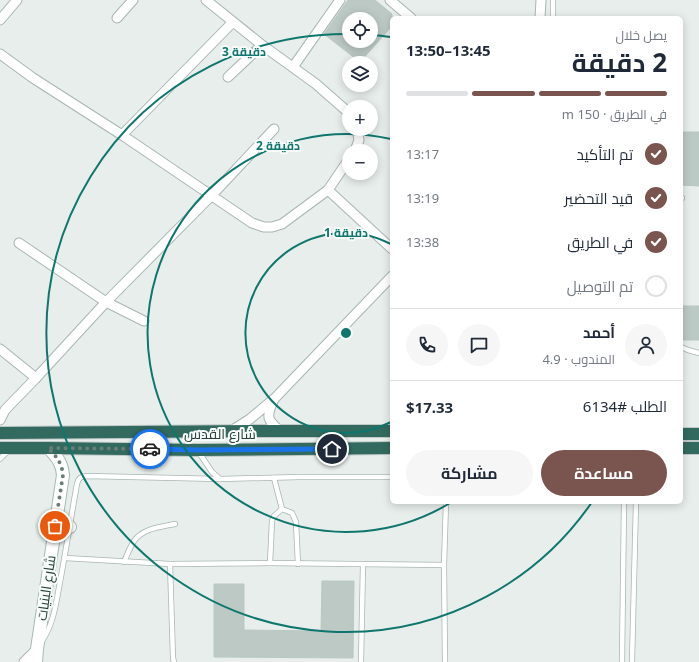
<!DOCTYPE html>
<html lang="ar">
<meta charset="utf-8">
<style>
body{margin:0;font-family:"Noto Sans",Cairo,sans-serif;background:#f6f6f7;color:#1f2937;direction:rtl;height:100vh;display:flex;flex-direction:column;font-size:15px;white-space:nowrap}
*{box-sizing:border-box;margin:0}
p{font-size:13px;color:#747a83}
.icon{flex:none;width:22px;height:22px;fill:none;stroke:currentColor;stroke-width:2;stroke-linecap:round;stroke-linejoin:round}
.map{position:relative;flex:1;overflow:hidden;direction:ltr}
.panel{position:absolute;left:390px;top:16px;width:293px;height:488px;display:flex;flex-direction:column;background:#fff;border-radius:6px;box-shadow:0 2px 10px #0003;direction:rtl}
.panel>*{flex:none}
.buttons{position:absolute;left:342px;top:12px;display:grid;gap:8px}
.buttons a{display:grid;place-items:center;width:36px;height:36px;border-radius:50%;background:#fff;box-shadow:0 2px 10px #0003;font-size:20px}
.pin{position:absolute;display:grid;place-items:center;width:34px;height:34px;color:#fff;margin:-17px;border:2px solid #fff;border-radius:50%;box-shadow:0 1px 4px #0007}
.courier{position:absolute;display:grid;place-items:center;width:40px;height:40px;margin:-20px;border:3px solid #1a73e8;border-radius:50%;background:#fff;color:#222;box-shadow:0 1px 5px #0007}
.summary em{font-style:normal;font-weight:700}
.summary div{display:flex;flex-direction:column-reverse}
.summary{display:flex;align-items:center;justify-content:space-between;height:68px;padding:0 16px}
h1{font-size:26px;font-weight:700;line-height:30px}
.bar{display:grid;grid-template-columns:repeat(4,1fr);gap:6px 4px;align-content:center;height:48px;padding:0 16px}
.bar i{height:5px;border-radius:3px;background:#e0e1e3}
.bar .selected{background:#7a544e}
.bar p{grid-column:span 4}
.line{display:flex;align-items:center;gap:10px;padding:0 16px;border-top:1px solid #e0e1e3}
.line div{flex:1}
.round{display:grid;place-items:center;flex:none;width:42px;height:42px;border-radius:21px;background:#f6f6f7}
ol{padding:0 16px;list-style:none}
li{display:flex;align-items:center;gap:12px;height:44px}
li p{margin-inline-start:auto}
li .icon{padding:4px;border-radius:50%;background:#7a544e;color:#fff;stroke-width:4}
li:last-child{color:#747a83}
li i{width:22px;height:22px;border:2px solid #e0e1e3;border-radius:50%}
.cta{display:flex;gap:8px;margin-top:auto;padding:8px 16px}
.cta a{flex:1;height:46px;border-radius:24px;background:#7a544e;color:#fff;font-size:16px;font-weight:700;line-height:46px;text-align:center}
.cta a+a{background:#f6f6f7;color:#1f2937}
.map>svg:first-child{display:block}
.building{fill:#bcc9c4;stroke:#b9c8c2;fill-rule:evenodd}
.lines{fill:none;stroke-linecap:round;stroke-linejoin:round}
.lane-casing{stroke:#a9b6b2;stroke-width:6}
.street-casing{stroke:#a9b6b2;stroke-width:11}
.secondary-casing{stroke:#a5b9b2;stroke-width:14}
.highway-casing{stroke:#c2cac8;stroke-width:14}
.lane{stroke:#fff;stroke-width:4.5}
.street{stroke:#fff;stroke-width:9}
.secondary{stroke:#fff;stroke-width:12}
.highway{stroke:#336a5f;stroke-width:12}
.done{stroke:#6a7d77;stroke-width:4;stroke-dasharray:0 7.2}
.route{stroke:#1a73e8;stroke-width:5}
.ring{fill:none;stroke:#0f766e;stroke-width:2}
.labels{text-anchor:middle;stroke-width:4;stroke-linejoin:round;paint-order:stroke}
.street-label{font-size:14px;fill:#264039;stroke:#f7fbf9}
.centre{fill:#0f766e;stroke:#f7fbf9;stroke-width:2}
.ring-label{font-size:12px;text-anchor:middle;font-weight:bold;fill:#0f766e;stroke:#f7fbf9;stroke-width:4;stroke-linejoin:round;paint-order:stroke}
</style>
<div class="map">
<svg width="699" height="662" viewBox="0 0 699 662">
<rect width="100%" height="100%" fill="#e7eeeb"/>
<!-- building -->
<g class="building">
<path d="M 348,0 L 375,0 L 392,14 L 392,26 L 360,62 L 324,34 ZM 349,19 L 371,19 L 371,41 L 349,41 Z"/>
<polygon points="681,132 699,132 699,186 681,185"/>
<rect x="681" y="306" width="18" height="34"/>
<polygon points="322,581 354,581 353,658 214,657 214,584 244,584 244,630 321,631"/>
</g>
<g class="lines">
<defs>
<g id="lane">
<polyline points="553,18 553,0"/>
<polyline points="681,198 682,198"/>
<polyline points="681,347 688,350 699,353"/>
<polyline points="198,451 212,472 220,479"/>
<polyline points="0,459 9,450"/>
<polyline points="282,509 292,513 296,522 298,564"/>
<polyline points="65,558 170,564 270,563 272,521 274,516 282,509 274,478"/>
<path d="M 124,562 C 127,555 130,547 134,541 C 143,528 161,527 175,524"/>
<polyline points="270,563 444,565"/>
<polyline points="170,564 173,658 174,662"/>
<path d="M 42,641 C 54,623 56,603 60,582 C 66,550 71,517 77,484 C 78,478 81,476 87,476 L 220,479 L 299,477 L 392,477"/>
<polyline points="361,662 363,565"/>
<polyline points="445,662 444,565 446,502"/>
<polyline points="622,662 624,502"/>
<polyline points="632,662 636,502"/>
</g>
<g id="street">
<polyline points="206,0 262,45 316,84 349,113"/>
<polyline points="390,0 411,18"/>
<polyline points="117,18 133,0"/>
<polyline points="540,18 541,0"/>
<polyline points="0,20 17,0"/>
<polyline points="0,54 33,78 122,135 252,223 264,227 272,227 282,224 328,190 349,159"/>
<polyline points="293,67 340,0"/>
<polyline points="228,77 262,45"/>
<polyline points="122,135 233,22"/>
<polyline points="355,151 359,140 357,129"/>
<polyline points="328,190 392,249"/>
<polyline points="19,243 106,302 144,321"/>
<polyline points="0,349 36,378"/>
<path d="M 273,401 C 266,417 267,420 280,431"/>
<polyline points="0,420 5,410 36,378 106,302 212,195 274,129"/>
<polyline points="231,431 250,419 275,398 392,276"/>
<polyline points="24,662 37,649"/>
</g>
<g id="secondary">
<polyline points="55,526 70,527"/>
<path d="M 36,662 L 37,649 L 63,475 C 62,462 56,457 49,448"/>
</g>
<g id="highway">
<polyline points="0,433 251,431 392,431"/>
<polyline points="681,434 699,434"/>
<polyline points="0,448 49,448 197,450 392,448"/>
<polyline points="681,448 699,448"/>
</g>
</defs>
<!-- lane casing -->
<use href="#lane" class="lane-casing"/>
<!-- street casing -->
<use href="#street" class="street-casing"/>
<!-- secondary casing -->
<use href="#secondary" class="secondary-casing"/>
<!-- highway casing -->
<use href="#highway" class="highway-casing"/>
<!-- lane -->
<use href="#lane" class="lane"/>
<!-- street -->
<use href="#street" class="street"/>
<!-- secondary -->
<use href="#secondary" class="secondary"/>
<!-- highway -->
<use href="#highway" class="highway"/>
</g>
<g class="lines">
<!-- done -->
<path class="done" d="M 55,526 L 63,475 C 62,463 56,456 48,448 L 150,449"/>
<!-- route -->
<polyline class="route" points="150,449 197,450 332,449"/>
</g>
<!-- distance rings -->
<g class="ring">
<path d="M391 422A100 100 0 1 1 391 244"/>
<path d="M450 503A199 199 0 1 1 391 139"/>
<path d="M592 502A299 299 0 1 1 349 34M372 35A299 299 0 0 1 390 37"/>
</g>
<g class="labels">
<!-- street labels -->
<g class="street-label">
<text x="220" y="439">شارع القدس</text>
<text transform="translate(46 588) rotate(-82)" y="5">شارع البنيات</text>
</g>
</g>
<circle cx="346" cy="333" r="6" class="centre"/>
<g class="ring-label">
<text x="244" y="56">3 دقيقة</text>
<text x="278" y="150">2 دقيقة</text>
<text x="346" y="237">1 دقيقة</text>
</g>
</svg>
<div class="buttons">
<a><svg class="icon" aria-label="locate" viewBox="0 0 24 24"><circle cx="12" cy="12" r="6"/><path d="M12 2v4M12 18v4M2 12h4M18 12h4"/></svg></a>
<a><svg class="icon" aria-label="layers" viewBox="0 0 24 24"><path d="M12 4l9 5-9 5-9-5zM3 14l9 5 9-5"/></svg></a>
<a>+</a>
<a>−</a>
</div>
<div class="pin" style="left:55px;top:526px;background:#ea580c"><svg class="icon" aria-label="bag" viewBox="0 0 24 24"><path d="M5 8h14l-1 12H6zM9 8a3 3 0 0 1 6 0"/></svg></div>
<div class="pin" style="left:332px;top:449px;background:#1f2937"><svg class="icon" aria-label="home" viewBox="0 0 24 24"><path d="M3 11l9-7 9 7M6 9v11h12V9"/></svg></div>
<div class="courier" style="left:150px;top:449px"><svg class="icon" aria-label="car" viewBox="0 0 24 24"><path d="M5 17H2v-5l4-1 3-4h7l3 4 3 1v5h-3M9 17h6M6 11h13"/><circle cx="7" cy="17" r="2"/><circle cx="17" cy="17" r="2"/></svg></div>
<section class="panel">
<div class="summary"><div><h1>2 دقيقة</h1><p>يصل خلال</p></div><em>13:45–13:50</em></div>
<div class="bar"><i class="selected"></i><i class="selected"></i><i class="selected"></i><i></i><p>في الطريق · 150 m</p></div>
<ol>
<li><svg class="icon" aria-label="check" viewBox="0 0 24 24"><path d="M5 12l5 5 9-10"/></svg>تم التأكيد<p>13:17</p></li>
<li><svg class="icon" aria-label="check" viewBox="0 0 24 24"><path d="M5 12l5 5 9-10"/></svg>قيد التحضير<p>13:19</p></li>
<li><svg class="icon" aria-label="check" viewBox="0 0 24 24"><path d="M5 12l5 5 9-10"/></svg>في الطريق<p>13:38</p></li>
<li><i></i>تم التوصيل</li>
</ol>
<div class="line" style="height:72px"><a class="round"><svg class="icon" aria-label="person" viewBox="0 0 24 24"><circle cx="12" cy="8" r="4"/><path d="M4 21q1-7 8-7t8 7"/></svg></a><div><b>أحمد</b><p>المندوب · 4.9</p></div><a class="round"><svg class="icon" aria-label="chat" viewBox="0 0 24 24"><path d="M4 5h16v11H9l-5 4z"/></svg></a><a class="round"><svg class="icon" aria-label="phone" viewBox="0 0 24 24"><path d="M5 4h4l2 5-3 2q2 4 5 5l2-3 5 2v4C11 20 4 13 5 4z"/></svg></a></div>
<div class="line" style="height:52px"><div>الطلب #6134</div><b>$17.33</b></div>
<div class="cta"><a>مساعدة</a><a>مشاركة</a></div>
</section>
</div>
